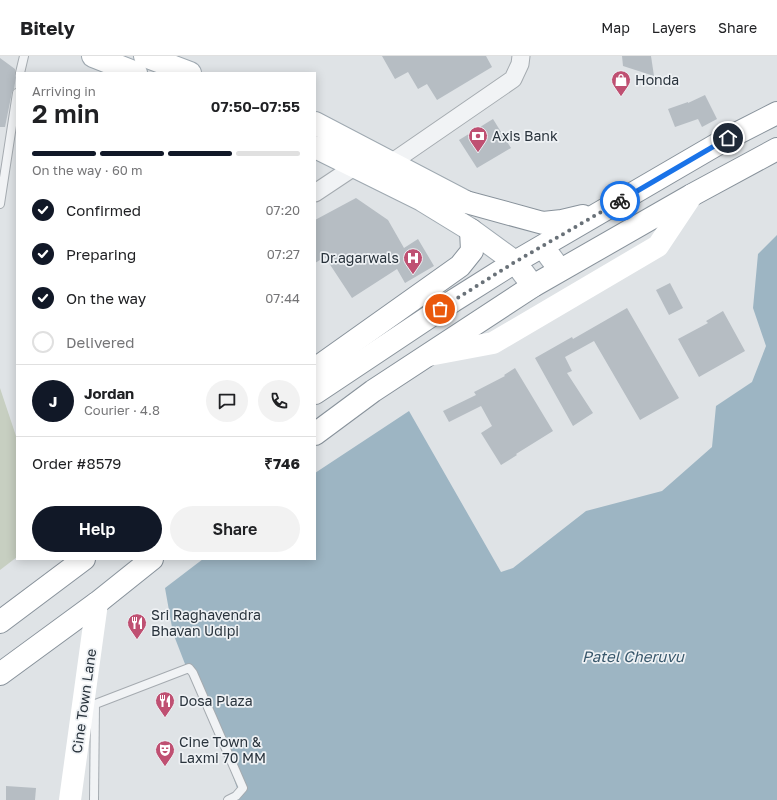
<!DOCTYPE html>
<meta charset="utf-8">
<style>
body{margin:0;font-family:"Golos Text",sans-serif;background:#f2f2f2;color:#202124;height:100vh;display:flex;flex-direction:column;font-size:15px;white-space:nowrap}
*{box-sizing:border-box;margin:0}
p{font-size:13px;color:#757577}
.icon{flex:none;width:22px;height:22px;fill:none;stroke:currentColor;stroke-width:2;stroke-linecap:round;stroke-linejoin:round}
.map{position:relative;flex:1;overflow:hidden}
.sheet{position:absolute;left:16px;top:16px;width:300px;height:488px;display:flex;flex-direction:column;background:#fff;border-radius:0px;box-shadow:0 2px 10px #0003}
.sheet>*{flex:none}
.pin{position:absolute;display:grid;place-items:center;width:34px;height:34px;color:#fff;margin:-17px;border:2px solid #fff;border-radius:50%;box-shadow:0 1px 4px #0007}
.courier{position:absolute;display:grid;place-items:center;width:40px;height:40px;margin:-20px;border:3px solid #1a73e8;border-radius:50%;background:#fff;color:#222;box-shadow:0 1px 5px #0007}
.overview em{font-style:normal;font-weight:600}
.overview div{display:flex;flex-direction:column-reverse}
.overview{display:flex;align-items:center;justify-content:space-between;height:68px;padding:0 16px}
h1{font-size:26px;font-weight:600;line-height:30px}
.bar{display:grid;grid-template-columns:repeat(4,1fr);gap:6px 4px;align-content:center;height:48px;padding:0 16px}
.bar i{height:5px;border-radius:3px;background:#e0e0e0}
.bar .active{background:#111827}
.bar p{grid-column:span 4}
.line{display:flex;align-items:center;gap:10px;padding:0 16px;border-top:1px solid #e0e0e0}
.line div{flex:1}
.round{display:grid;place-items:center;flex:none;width:42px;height:42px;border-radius:21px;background:#f2f2f2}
ol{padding:0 16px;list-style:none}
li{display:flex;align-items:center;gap:12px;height:44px}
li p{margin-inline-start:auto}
li .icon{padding:4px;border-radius:50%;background:#111827;color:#fff;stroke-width:4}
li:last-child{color:#757577}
li i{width:22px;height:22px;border:2px solid #e0e0e0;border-radius:50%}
.button{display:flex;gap:8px;margin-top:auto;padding:8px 16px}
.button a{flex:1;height:46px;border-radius:24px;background:#111827;color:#fff;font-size:16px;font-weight:600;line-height:46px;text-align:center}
.button a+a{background:#f2f2f2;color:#202124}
header{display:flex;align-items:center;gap:24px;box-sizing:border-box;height:56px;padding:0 20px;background:#fff;border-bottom:1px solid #e0e0e0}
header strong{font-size:19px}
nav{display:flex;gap:22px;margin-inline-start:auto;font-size:14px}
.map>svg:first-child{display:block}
.green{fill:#c7cfc1}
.water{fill:#9db5c3}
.building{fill:#b6bdc3}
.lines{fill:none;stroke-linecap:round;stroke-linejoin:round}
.lane-casing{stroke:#a5abb0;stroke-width:10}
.street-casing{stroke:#a5abb0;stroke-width:19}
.primary-casing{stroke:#9fa9b1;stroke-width:24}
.highway-casing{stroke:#88929b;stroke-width:24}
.lane{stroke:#f1f3f5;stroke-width:8}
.street{stroke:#f1f3f5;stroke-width:17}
.secondary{stroke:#fff;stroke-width:22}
.primary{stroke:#fff;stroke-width:22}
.highway{stroke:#fff;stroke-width:22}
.done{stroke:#697178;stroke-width:4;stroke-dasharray:0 7.2}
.route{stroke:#1a73e8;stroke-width:5}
.labels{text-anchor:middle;stroke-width:3.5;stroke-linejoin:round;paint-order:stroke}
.poi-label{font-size:14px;fill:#29333c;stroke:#eef1f4;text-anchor:start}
.street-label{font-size:14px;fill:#29333c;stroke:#eef1f4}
.water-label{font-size:15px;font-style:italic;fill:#38576b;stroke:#eef1f4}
</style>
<header>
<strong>Bitely</strong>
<nav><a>Map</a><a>Layers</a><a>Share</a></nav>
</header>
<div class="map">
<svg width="777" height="744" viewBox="0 0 777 744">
<rect width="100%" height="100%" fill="#dfe3e6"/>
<!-- green -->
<polygon class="green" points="0,332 17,383 17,501 0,514"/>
<!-- water -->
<polygon class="water" points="777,179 777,744 223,744 238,735 213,662 185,608 173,577 165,532 203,503 315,503 315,417 409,355 501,516 513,512 586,455 662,435 712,391 716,350 752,326 766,290 753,252 758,198"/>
<!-- building -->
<g class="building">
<polygon points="382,0 486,0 492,11 437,44 427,28 418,33 408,16 395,23"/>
<polygon points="622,0 651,0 654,20 623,10"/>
<polygon points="0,2 15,13 15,18 16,21 14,33 12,36 5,71 0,71"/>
<polygon points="705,39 717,63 702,71 698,63 675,71 668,53 688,46 688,47"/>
<polygon points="493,63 511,92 477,112 459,84"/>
<polygon points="356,142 388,164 404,192 418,183 434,210 405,227 397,213 352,242 325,201 315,207 315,164"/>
<polygon points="670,227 683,252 669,259 656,234"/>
<polygon points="627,252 679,342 640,364 594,285 565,301 572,315 567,317 593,357 573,370 535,302 572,281 573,283"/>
<polygon points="723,255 745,295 699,321 678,283 708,267 706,265"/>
<polygon points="515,312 553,375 516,398 517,399 501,409 481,377 492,370 481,350 449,366 443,355 476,339 474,336 505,320 504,319"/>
<polygon points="6,730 36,732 35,744 6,744"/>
</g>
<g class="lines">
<defs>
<g id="lane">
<polyline points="20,17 24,0"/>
<polyline points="0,148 17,37"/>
<polyline points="85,652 189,612 193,617 243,732 236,740 228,744"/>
<polyline points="94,744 95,648"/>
</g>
<g id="street">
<polyline points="391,107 513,23 520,8 521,0"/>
<polyline points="315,137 354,111"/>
</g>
<g id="primary">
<polyline points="93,0 136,17"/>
<polyline points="145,0 190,17"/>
<polyline points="315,67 466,146"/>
<polyline points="315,91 422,144 471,174 515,206 533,230"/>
<polyline points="543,191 560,214"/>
</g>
<g id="highway">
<polyline points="466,146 543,167 562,165 583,160"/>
<polyline points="315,313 460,210 472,195 471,174"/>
<polyline points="315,337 453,245 515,206 728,82 777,57"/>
<polyline points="315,378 373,335 533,230 692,139 777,93"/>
<polyline points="0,566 84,503"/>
<polyline points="0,618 97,547 152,503"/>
</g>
</defs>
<!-- lane casing -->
<use href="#lane" class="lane-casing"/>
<!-- street casing -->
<use href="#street" class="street-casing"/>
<!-- primary casing -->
<use href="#primary" class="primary-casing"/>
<!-- highway casing -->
<use href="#highway" class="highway-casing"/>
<!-- lane -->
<use href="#lane" class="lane"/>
<!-- street -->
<use href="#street" class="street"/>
<!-- secondary -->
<g class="secondary">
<polyline points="429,299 493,287 658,190 692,139"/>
<polyline points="70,744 97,547"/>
</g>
<!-- primary -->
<use href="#primary" class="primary"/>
<!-- highway -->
<use href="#highway" class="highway"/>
</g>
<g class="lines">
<!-- done -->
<polyline class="done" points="440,253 515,206 620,145"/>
<!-- route -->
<polyline class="route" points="620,145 728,82"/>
</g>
<!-- icons -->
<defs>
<symbol id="shop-pin" viewBox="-11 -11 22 30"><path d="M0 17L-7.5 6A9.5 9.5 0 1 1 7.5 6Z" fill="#bf5072" stroke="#eef1f4"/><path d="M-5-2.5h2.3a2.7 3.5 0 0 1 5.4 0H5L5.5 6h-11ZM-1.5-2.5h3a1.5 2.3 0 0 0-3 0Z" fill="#fff"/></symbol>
<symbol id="bank-pin" viewBox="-11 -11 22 30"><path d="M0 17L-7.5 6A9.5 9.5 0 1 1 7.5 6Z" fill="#bf5072" stroke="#eef1f4"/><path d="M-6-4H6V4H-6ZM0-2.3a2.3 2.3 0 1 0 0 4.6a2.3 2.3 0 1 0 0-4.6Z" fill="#fff"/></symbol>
<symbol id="hospital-pin" viewBox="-11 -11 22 30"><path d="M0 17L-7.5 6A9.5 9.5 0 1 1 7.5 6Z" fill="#bf5072" stroke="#eef1f4"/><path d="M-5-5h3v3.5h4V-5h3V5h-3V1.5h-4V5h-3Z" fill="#fff"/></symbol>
<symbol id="restaurant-pin" viewBox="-11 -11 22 30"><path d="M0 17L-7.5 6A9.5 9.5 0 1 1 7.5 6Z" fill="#bf5072" stroke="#eef1f4"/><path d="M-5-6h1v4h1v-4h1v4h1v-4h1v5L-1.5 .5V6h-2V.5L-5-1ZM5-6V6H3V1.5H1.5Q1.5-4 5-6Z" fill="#fff"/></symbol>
<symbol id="theatre-pin" viewBox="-11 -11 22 30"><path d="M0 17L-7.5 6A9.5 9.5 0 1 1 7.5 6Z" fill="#bf5072" stroke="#eef1f4"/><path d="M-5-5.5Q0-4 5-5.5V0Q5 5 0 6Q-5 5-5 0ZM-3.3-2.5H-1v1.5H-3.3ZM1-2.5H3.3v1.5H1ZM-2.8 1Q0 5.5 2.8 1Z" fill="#fff"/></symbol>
</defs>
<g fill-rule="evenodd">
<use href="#shop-pin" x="610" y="13" width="22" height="30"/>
<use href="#bank-pin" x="467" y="69" width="22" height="30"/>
<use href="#hospital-pin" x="402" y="191" width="22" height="30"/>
<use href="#restaurant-pin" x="126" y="556" width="22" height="30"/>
<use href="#restaurant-pin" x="154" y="634" width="22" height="30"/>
<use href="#theatre-pin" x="154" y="683" width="22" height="30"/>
</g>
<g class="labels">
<!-- poi labels -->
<g class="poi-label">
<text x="635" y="29">Honda</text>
<text x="492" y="85">Axis Bank</text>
<text x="399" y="207" text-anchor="end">Dr.agarwals</text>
<text x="151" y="564">Sri Raghavendra<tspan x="151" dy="16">Bhavan Udipi</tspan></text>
<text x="179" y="650">Dosa Plaza</text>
<text x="179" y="691">Cine Town &amp;<tspan x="179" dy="16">Laxmi 70 MM</tspan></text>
</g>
<!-- street labels -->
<g class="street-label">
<text transform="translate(84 645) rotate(-82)" y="5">Cine Town Lane</text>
</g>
<!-- water labels -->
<g class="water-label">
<text x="633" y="606">Patel Cheruvu</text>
</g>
</g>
</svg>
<div class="pin" style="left:440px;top:253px;background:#ea580c"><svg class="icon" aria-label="bag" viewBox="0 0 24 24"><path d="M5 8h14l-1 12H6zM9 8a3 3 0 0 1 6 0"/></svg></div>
<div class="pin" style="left:728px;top:82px;background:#1f2937"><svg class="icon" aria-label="home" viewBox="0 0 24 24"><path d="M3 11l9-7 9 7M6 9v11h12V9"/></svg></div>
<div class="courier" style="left:620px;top:145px"><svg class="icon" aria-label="bike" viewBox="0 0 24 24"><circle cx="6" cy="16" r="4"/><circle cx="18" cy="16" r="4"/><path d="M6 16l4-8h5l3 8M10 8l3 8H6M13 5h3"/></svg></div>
<section class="sheet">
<div class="overview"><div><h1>2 min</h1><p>Arriving in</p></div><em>07:50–07:55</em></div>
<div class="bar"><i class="active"></i><i class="active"></i><i class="active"></i><i></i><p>On the way · 60 m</p></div>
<ol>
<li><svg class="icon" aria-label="check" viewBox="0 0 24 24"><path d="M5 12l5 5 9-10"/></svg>Confirmed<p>07:20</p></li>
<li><svg class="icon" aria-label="check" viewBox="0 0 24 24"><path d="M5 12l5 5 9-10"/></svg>Preparing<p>07:27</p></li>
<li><svg class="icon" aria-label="check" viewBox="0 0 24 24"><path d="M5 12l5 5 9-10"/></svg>On the way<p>07:44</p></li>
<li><i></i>Delivered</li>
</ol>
<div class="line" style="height:72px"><b class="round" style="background:#111827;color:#fff">J</b><div><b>Jordan</b><p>Courier · 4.8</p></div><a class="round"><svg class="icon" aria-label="chat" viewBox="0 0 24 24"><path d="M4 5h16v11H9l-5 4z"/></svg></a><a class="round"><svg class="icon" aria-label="phone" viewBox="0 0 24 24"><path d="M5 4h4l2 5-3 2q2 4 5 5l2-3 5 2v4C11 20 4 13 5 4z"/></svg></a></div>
<div class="line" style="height:52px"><div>Order #8579</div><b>₹746</b></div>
<div class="button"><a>Help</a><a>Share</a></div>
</section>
</div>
